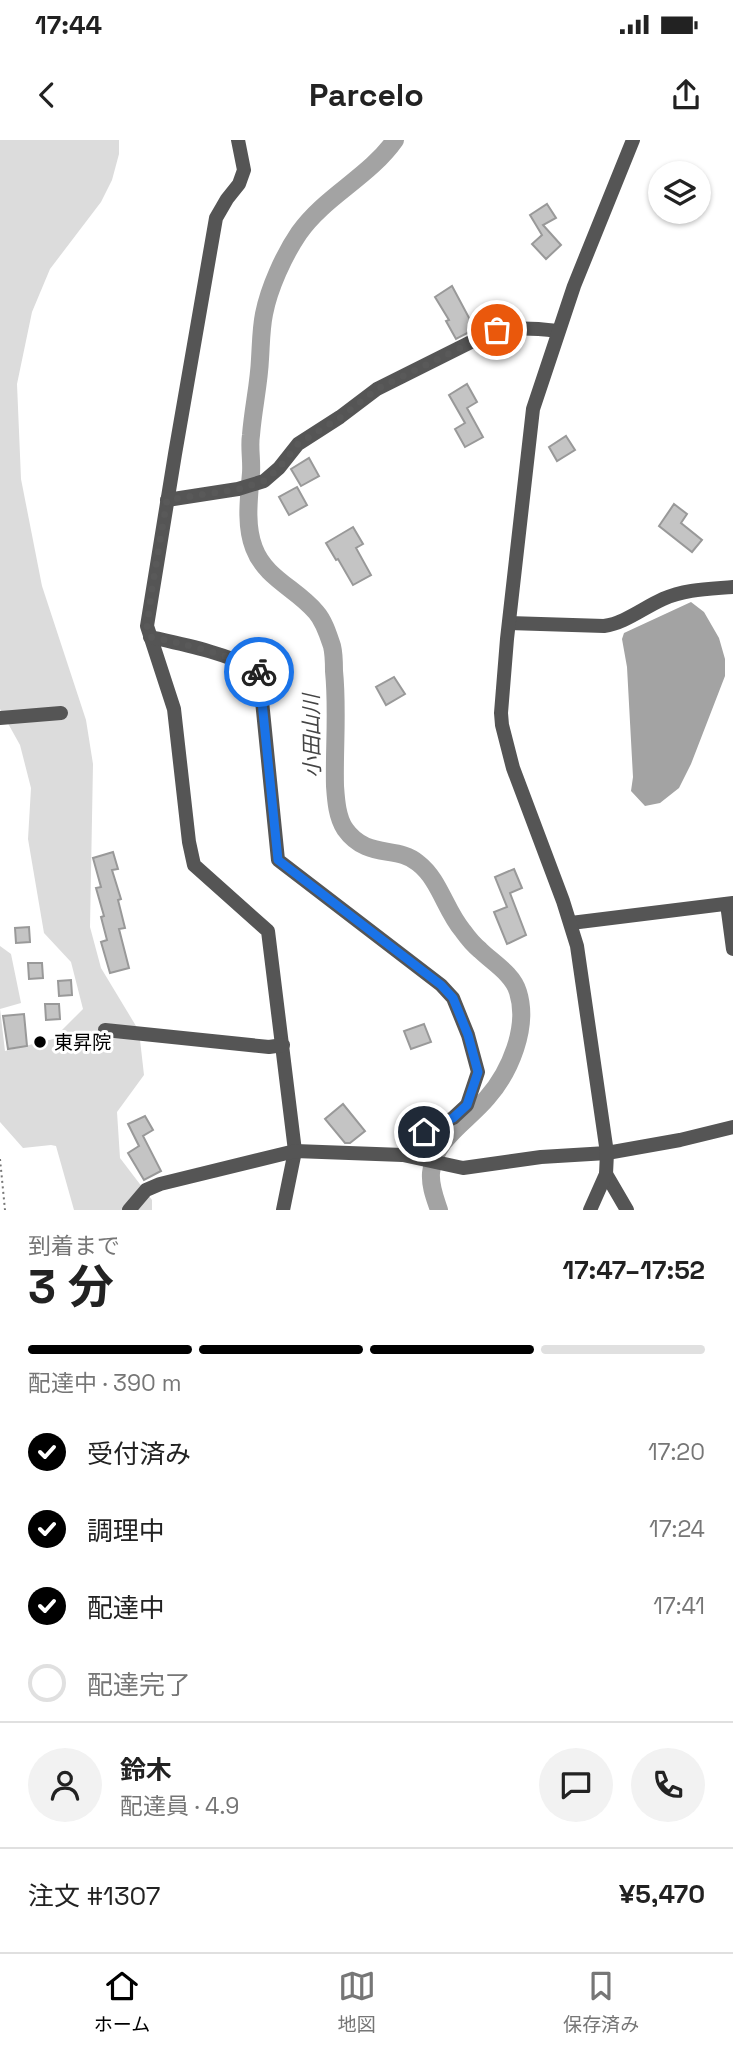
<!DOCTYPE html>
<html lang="ja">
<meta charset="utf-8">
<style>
body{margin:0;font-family:"Space Grotesk","Noto Sans JP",sans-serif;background:#f2f2f2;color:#222;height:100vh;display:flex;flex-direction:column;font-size:26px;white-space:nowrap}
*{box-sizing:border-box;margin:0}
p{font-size:23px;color:#767676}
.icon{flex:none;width:38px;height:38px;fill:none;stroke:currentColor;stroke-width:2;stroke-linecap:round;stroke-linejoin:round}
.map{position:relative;height:1070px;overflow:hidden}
.sheet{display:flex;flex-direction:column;background:#fff;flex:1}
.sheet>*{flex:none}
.buttons{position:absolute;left:648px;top:21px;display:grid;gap:14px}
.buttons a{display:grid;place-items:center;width:63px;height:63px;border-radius:50%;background:#fff;box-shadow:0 2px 5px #0004;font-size:35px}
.pin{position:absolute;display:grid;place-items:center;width:60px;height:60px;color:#fff;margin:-30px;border:4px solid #fff;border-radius:50%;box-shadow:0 2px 7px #0007}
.courier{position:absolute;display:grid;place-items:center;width:70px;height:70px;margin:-35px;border:5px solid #1a73e8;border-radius:50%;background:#fff;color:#222;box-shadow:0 2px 9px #0007}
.overview em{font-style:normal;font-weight:700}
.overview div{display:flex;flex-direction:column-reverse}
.overview{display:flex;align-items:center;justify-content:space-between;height:119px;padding:0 28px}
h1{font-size:46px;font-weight:700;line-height:52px}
.bar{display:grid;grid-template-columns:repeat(4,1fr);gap:10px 7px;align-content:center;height:84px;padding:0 28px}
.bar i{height:9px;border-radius:5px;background:#e0e0e0}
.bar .selected{background:#000}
.bar p{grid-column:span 4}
.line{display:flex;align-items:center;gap:18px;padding:0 28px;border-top:2px solid #e0e0e0}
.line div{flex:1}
.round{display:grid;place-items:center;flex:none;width:74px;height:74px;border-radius:37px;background:#f2f2f2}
ol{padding:0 28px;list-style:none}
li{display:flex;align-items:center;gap:21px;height:77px}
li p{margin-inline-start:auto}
li .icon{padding:7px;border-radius:50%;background:#000;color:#fff;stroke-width:4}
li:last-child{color:#767676}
li i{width:38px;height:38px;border:4px solid #e0e0e0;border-radius:50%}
.status{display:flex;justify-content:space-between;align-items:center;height:49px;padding:0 35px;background:#fff;direction:ltr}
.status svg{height:19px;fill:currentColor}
header{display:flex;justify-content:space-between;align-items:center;height:91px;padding:0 28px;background:#fff;font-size:32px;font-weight:700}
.tab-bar{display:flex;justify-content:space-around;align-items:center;height:98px;border-top:2px solid #e0e0e0;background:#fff;font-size:19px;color:#767676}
.tab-bar a{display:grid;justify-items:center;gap:4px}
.tab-bar .selected{color:#000}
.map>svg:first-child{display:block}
.green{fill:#dcdcdc}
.water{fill:#a3a3a3}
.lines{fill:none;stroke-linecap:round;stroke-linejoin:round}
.river{stroke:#a3a3a3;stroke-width:18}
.building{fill:#c4c4c4;stroke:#999;stroke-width:2}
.path{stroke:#777;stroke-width:2;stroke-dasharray:2 3.5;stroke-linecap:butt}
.minor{stroke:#555;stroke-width:14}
.done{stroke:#595959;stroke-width:7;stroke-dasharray:0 12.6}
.route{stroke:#1a73e8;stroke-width:9}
.poi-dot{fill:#000;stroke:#fff;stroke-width:2.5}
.labels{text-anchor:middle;stroke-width:6;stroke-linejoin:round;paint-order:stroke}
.poi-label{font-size:19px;fill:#000;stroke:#fff;text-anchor:start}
.water-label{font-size:21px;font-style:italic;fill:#444;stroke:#fff}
</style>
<div class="status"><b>17:44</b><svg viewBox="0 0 49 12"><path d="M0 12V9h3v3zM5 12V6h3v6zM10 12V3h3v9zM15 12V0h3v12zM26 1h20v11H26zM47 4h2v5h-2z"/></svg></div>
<header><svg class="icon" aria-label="back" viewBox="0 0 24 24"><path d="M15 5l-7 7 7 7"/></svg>Parcelo<svg class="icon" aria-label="share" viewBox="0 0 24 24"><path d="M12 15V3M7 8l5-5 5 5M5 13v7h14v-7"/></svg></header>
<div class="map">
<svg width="733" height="1070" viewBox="0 0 733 1070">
<rect width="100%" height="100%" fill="#fff"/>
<!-- green -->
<polygon class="green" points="0,0 119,0 119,14 112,40 101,62 50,129 32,172 17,244 21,339 42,446 86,580 93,624 90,787 101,828 139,891 144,935 117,972 120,1018 152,1060 152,1070 74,1070 56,1006 51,1005 23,1008 0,982 0,806 11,814 21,863 0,869 5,911 53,899 83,869 71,822 44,793 28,699 31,648 20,605 0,569"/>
<!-- water -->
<polygon class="water" points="691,462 704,472 719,498 725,519 725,536 691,624 679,648 660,663 645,666 631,651 633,637 627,527 622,499 624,493"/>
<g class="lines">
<!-- river -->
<path class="river" d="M 395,0 C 369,37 325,56 299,93 C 284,115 269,148 264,174 C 261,189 261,204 260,219 C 259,244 253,269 251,295 C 249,307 252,320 251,333 C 249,357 245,385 254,408 C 265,438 297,449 316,472 C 324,481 328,494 332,506 C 334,514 334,523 334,531 C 338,570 334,608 335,646 C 336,660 337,677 345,689 C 367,720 397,705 418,723 C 440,740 445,770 463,791 C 468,798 474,805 480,810 C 492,822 513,834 518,852 C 529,887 510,932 487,958 C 467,982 434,999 431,1033 C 430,1046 435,1058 439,1070"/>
</g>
<!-- building -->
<g class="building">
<polygon points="547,64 556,78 543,85 561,105 546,119 532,104 542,95 530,75"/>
<polygon points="452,146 475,189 456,199 446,181 449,180 435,157"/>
<polygon points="467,244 477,262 467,268 483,297 465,307 455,289 465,283 449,255"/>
<polygon points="566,296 575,310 557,321 549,307"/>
<polygon points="309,318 319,336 301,346 291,329"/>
<polygon points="297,347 307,365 289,375 279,357"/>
<polygon points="674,364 687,374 681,383 702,400 692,412 659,386"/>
<polygon points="353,387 363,404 356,408 371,435 353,445 338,419 336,420 326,403"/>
<polygon points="394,537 405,554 386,565 376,547"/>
<polygon points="113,712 118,729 112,730 121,759 118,760 125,788 119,789 129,828 110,833 101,802 107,800 101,777 104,776 96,748 101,747 93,718"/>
<polygon points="514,729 522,748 510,753 526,795 507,804 494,772 507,767 495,737"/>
<polygon points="29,787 30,802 16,803 15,788"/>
<polygon points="28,823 42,823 43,838 29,839"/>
<polygon points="71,840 72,855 59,856 58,841"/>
<polygon points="45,864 59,864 60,879 46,880"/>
<polygon points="24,874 27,906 8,909 3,876"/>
<polygon points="424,884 431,902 411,909 404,891"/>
<polygon points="343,964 365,991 350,1003 345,1003 325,979"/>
<polygon points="145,976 153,990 143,996 161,1031 144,1040 128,1013 139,1006 128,984"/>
</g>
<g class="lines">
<!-- path -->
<polyline class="path" points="0,1019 5,1070"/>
<!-- minor -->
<g class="minor">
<polyline points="238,0 244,30 239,44 227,59 216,78 175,314 147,486 174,569 189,702 194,725 268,791 295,1011 283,1070"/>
<path d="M 167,360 L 238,349 L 264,341 L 279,328 L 298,304 L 340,277 L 377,249 L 483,196 C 508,186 531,188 558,191"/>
<path d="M 509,483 L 604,486 C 625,483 643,468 663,459 C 685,449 709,449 733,447"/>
<path d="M 150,497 C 186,505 226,513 259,531 L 278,720 L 441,845 L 453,858 L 468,895 L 478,932 L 467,965 L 453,978 L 424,992 L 403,1015"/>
<polyline points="0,578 61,573"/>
<polyline points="727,764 733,809"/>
<polyline points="571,783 733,763"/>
<polyline points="105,890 269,907 283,905"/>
<polyline points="606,1034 627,1070"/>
<polyline points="129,1070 146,1050 160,1044 295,1011 403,1015 463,1028 541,1017 607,1013 680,1000 733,987"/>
<polyline points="590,1070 606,1034 607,1013 577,806 563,761 513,628 502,585 501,573 507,499 533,269 574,146 633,0"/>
</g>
</g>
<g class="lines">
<!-- done -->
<path class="done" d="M 259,532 C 235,515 180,503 150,497 L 147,486 L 152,449 L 167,360 L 239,349 L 264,341 L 279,328 L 298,304 L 341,277 L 377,249 L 497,190"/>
<!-- route -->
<polyline class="route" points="259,532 278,720 441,845 453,858 468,895 478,932 467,965 453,978 424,992"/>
</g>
<!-- markers -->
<circle class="poi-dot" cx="40" cy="902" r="7"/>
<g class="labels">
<!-- poi labels -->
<g class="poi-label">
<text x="54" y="909">東昇院</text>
</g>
<!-- water labels -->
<g class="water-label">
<text transform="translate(312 596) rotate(-91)" y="7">小田山川</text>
</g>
</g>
</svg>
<div class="buttons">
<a><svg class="icon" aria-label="layers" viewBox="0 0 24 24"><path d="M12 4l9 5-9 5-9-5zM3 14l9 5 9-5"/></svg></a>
</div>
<div class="pin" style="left:497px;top:190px;background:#ea580c"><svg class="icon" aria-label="bag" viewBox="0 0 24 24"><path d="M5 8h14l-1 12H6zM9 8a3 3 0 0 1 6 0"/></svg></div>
<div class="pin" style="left:424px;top:992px;background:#1f2937"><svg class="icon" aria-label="home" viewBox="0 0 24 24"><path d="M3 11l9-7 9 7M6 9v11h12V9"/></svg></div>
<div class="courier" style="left:259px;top:532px"><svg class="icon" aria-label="bike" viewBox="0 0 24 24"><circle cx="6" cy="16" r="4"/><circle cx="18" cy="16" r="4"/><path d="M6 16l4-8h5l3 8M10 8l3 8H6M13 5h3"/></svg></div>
</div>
<section class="sheet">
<div class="overview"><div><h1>3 分</h1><p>到着まで</p></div><em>17:47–17:52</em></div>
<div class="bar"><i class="selected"></i><i class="selected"></i><i class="selected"></i><i></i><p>配達中 · 390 m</p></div>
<ol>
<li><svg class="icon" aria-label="check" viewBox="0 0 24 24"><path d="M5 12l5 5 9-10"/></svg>受付済み<p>17:20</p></li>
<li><svg class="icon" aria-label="check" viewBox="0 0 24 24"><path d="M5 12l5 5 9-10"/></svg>調理中<p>17:24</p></li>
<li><svg class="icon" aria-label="check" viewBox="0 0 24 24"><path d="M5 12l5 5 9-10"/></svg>配達中<p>17:41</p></li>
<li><i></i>配達完了</li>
</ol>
<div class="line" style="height:126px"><a class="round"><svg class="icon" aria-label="person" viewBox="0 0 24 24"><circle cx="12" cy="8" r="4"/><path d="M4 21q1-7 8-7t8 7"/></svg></a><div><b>鈴木</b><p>配達員 · 4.9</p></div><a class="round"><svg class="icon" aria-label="chat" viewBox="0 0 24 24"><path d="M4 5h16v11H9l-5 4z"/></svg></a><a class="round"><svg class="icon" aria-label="phone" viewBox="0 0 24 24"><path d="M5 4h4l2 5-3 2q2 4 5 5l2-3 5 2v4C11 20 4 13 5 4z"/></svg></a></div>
<div class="line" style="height:91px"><div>注文 #1307</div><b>¥5,470</b></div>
</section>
<nav class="tab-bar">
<a class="selected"><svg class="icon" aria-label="home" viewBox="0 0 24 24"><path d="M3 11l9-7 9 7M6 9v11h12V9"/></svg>ホーム</a>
<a><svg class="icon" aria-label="map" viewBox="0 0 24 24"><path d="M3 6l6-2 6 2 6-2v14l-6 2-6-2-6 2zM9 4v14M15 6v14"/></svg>地図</a>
<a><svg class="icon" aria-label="saved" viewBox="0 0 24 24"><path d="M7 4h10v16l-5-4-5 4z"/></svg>保存済み</a>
</nav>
